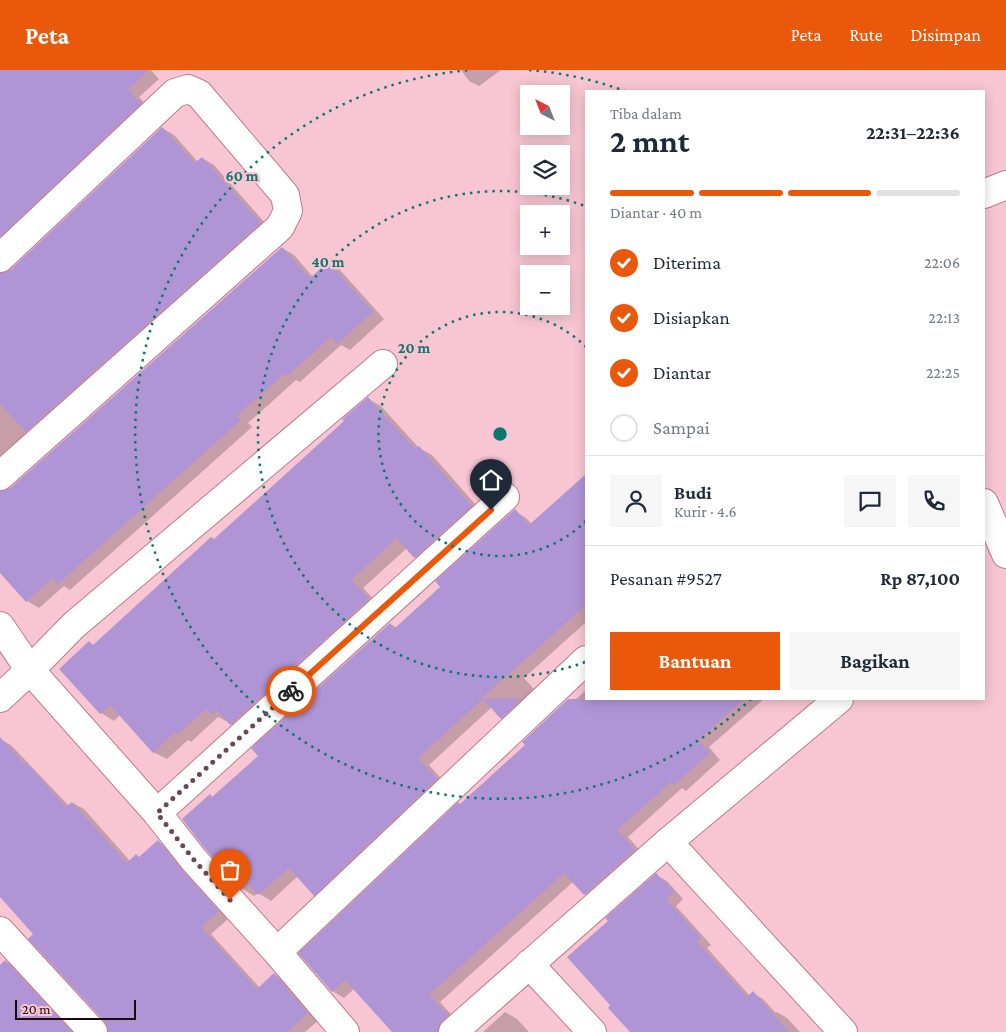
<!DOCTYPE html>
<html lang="id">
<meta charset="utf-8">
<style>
body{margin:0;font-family:"Crimson Pro",serif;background:#f6f6f7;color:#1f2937;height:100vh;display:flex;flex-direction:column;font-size:19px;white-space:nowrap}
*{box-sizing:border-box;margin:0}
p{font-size:16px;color:#747a83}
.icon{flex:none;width:28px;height:28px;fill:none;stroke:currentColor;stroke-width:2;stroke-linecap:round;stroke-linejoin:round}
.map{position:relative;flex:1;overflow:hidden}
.sheet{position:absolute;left:585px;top:20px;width:400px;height:610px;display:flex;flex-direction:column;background:#fff;border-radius:0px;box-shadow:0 2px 12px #0003}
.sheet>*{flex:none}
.needle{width:32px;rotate:318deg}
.buttons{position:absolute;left:520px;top:15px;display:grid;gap:10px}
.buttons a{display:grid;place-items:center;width:50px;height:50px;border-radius:0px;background:#fff;box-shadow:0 2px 12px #0003;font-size:25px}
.scale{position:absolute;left:15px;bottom:12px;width:121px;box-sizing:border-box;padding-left:5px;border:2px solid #1f050d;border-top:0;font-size:14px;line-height:18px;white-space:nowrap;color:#1f050d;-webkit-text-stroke:4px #f8c6d2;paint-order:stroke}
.pin{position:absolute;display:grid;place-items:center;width:42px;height:42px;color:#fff;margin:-51px -21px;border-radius:50% 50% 50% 0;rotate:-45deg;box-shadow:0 0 5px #0007}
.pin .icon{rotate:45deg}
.courier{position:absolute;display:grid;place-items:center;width:50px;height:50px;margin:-25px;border:4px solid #ea580c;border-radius:50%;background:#fff;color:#222;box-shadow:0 1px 6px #0007}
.headline em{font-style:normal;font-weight:700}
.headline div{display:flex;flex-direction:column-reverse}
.headline{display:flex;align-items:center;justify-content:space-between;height:85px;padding:0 25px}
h1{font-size:32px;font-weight:700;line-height:38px}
.bar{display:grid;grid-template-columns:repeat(4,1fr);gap:8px 5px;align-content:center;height:60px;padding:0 25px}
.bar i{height:6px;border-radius:4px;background:#e0e1e3}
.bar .active{background:#ea580c}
.bar p{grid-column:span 4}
.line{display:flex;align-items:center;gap:12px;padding:0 25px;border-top:1px solid #e0e1e3}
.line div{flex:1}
.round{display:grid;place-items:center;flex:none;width:52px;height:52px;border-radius:0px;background:#f6f6f7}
ol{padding:0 25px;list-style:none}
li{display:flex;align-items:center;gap:15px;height:55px}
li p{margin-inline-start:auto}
li .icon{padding:5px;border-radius:50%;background:#ea580c;color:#fff;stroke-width:4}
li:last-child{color:#747a83}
li i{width:28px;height:28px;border:2px solid #e0e1e3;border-radius:50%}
.button{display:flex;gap:10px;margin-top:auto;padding:10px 25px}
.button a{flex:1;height:58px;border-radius:0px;background:#ea580c;color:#fff;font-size:20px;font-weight:700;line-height:58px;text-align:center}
.button a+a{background:#f6f6f7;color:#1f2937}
header{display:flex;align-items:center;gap:30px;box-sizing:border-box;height:70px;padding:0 25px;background:#ea580c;color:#fff}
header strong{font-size:24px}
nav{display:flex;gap:28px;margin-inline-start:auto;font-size:18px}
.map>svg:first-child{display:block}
.shadow{fill:#0003}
.building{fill:#b095d6}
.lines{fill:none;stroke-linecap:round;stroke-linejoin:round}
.street-casing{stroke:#c3788b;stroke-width:30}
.street{stroke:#fff;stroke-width:28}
.done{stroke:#6b4952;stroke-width:5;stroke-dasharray:0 9}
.route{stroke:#ea580c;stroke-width:6}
.ring{fill:none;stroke:#0f766e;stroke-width:2.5;stroke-dasharray:2.5 5}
.centre{fill:#0f766e;stroke:#f8c6d2;stroke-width:2.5}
.ring-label{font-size:15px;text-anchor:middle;font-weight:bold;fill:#0f766e;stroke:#f8c6d2;stroke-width:4.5;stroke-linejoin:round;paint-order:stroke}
</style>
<header>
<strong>Peta</strong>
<nav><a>Peta</a><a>Rute</a><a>Disimpan</a></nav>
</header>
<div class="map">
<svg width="1006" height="962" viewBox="0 0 1006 962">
<rect width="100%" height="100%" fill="#f8c6d2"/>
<!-- shadow -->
<g class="shadow">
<polygon points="0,0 151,0 159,9 139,27 152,41 0,185"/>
<polygon points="461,0 501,0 479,16 469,11"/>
<polygon points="162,58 174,65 198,92 202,88 214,95 272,161 0,403 0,204 11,200"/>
<polygon points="282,178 294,185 313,207 328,193 340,200 384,249 350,280 341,275 300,312 296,310 248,353 252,357 70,520 64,516 39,538 27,531 0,501 0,422 11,419"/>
<polygon points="368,329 381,336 419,378 432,385 484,444 428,495 415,487 407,478 363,518 381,537 244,662 231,654 227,650 226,651 218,647 191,672 188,670 167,689 153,682 120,645 114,651 101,643 90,573 94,575 214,470 346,351"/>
<polygon points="580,411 586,414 586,552 524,608 542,628 513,655 502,648 492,637 429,695 448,716 326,831 315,825 298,806 271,831 258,823 254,826 243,819 210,725 213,728 260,686 390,554 397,558 442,517 515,441 526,448 532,454"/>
<polygon points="586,620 586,629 764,629 709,677 720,690 686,721 682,718 628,767 646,787 597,831 585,824 574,811 440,932 459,953 451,962 394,962 355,918 344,928 332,921 461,735"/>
<polygon points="0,669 11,675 69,736 73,733 84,739 130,791 140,788 159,772 170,778 229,848 211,864 260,918 274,904 285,911 319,950 305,962 109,962 106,951 35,864 0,825"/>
<polygon points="656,805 667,811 683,829 676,836 711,875 707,878 750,926 753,923 763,929 776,943 777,942 787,948 800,962 637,962 610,851"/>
<polygon points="5,891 16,898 76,962 0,962 0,896"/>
<polygon points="505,942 517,949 529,962 483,962"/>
</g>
<!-- building -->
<g class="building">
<polygon points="0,0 149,0 128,19 141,34 0,167"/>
<polygon points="162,57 195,93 202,87 261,153 26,362 0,334 0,203 11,199"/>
<polygon points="282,177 310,208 328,192 373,242 337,274 331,267 287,306 285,303 237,346 241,350 58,514 53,508 26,532 0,503 0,421 10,418"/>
<polygon points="368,327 415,379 419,376 472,436 414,488 397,468 351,510 369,529 230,655 217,640 212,645 206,639 177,665 175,662 153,683 110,635 100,644 59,599 89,571 93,575 211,467 214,469 344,351 342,349"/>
<polygon points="586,404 586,535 481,629 522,629 501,649 483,629 418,688 437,709 314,826 289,798 258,825 248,814 242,820 206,780 182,749 210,724 212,727 258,686 251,678 390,553 395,558 440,517 435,511 515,439 529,455"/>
<polygon points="568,629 744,629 698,670 710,683 674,715 671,712 617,760 635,780 584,825 564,803 429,925 448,945 438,957 438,962 392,962 345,910 332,922 298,883 458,732 460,734 525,675 522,672"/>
<polygon points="0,667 24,694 25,692 66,737 72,732 127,793 136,784 139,787 158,770 182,800 219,841 201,857 257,919 274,903 308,943 287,962 108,962 104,951 28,869 33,864 0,827"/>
<polygon points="656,803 674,822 666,829 701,868 697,872 747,927 753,921 789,962 630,962 608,938 610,935 567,887 608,851 605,848"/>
<polygon points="5,890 72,962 0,962 0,895"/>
</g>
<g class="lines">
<defs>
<g id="street">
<polyline points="984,124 1006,115"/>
<polyline points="0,188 175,23 188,19 199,24 285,125 288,141 280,157 0,406"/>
<polyline points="984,433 1006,484"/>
<polyline points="0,556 30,600 157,743 194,790 277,882 345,962"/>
<polyline points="0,628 30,600 74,555 383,294"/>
<polyline points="157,743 505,427"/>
<polyline points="668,772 843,962"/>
<polyline points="0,861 93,962"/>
<polyline points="277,882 586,590"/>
<polyline points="529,894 592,962"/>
<polyline points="453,962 668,772 839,629"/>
</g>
</defs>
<!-- street casing -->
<use href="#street" class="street-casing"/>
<!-- street -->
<use href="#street" class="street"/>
</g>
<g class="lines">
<!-- done -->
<polyline class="done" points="230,830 194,790 157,743 291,621"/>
<!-- route -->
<polyline class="route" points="291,621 491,440"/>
</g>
<!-- distance rings -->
<g class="ring">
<path d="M586 451A122 122 0 1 1 586 277"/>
<path d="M585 592A243 243 0 1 1 585 136"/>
<path d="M751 629A365 365 0 1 1 471 0M529 0A365 365 0 0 1 625 21"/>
</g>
<circle cx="500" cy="364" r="8" class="centre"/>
<g class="ring-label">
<text x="242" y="111">60 m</text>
<text x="328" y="197">40 m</text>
<text x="414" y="283">20 m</text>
</g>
</svg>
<div class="buttons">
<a><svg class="needle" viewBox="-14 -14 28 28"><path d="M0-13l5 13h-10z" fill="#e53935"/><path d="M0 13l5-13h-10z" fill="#747a83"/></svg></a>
<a><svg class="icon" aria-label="layers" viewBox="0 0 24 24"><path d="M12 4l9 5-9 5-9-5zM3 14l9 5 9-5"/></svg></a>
<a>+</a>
<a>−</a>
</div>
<div class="scale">20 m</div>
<div class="pin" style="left:230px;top:830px;background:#ea580c"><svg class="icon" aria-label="bag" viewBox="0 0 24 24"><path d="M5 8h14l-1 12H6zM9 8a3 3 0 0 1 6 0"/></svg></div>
<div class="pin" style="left:491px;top:440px;background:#1f2937"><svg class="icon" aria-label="home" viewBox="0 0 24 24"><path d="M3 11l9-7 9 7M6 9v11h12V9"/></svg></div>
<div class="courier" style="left:291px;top:621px"><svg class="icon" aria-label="bike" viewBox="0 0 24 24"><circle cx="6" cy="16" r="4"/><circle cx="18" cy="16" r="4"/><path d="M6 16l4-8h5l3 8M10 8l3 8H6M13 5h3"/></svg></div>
<section class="sheet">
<div class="headline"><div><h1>2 mnt</h1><p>Tiba dalam</p></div><em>22:31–22:36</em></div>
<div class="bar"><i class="active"></i><i class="active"></i><i class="active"></i><i></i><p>Diantar · 40 m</p></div>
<ol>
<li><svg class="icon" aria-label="check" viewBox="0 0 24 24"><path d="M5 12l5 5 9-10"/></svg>Diterima<p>22:06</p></li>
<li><svg class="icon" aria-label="check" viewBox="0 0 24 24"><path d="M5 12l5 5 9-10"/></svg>Disiapkan<p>22:13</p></li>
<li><svg class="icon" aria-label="check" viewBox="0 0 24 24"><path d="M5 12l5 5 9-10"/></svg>Diantar<p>22:25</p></li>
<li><i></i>Sampai</li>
</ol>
<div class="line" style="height:90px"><a class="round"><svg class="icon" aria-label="person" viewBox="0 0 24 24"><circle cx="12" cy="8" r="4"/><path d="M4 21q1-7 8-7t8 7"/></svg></a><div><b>Budi</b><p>Kurir · 4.6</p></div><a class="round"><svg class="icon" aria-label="chat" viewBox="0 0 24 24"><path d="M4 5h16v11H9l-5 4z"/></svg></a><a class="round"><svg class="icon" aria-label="phone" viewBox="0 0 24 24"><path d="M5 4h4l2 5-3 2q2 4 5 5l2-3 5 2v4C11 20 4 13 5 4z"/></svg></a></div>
<div class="line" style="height:65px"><div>Pesanan #9527</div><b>Rp 87,100</b></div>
<div class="button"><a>Bantuan</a><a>Bagikan</a></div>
</section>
</div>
